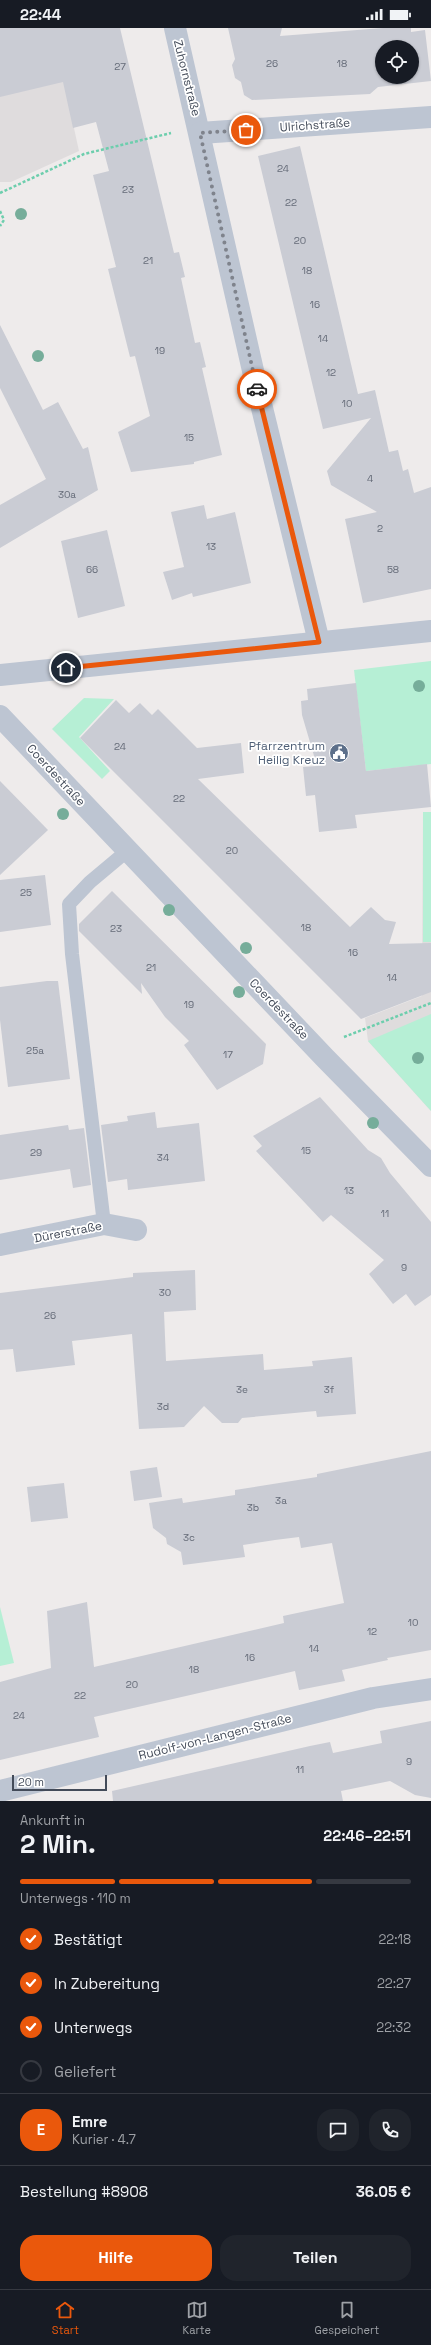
<!DOCTYPE html>
<html lang="de">
<meta charset="utf-8">
<style>
body{margin:0;font-family:"Space Grotesk",sans-serif;background:#20242c;color:#f1f3f6;height:100vh;display:flex;flex-direction:column;font-size:15px;white-space:nowrap}
*{box-sizing:border-box;margin:0}
p{font-size:13px;color:#9ea1a6}
.icon{flex:none;width:22px;height:22px;fill:none;stroke:currentColor;stroke-width:2;stroke-linecap:round;stroke-linejoin:round}
.map{position:relative;height:1773px;overflow:hidden}
.details{display:flex;flex-direction:column;background:#171b24;flex:1}
.details>*{flex:none}
.fabs{position:absolute;left:375px;top:12px;display:grid;gap:8px}
.fabs a{display:grid;place-items:center;width:44px;height:44px;border-radius:50%;background:#171b24;box-shadow:0 1px 3px #0004;font-size:20px}
.scale{position:absolute;left:12px;bottom:10px;width:95px;box-sizing:border-box;padding-left:4px;border:2px solid #434b59;border-top:0;font-size:11px;line-height:14px;white-space:nowrap;color:#434b59;-webkit-text-stroke:3px #fff;paint-order:stroke}
.pin{position:absolute;display:grid;place-items:center;width:34px;height:34px;color:#fff;margin:-17px;border:2px solid #fff;border-radius:50%;box-shadow:0 1px 4px #0007}
.courier{position:absolute;display:grid;place-items:center;width:40px;height:40px;margin:-20px;border:3px solid #ea580c;border-radius:50%;background:#fff;color:#222;box-shadow:0 1px 5px #0007}
.summary em{font-style:normal;font-weight:600}
.summary div{display:flex;flex-direction:column-reverse}
.summary{display:flex;align-items:center;justify-content:space-between;height:68px;padding:0 20px}
h1{font-size:26px;font-weight:600;line-height:30px}
.bar{display:grid;grid-template-columns:repeat(4,1fr);gap:6px 4px;align-content:center;height:48px;padding:0 20px}
.bar i{height:5px;border-radius:3px;background:#363941}
.bar .selected{background:#ea580c}
.bar p{grid-column:span 4}
.line{display:flex;align-items:center;gap:10px;padding:0 20px;border-top:1px solid #363941}
.line div{flex:1}
.round{display:grid;place-items:center;flex:none;width:42px;height:42px;border-radius:16px;background:#20242c}
ol{padding:0 20px;list-style:none}
li{display:flex;align-items:center;gap:12px;height:44px}
li p{margin-inline-start:auto}
li .icon{padding:4px;border-radius:50%;background:#ea580c;color:#fff;stroke-width:4}
li:last-child{color:#9ea1a6}
li i{width:22px;height:22px;border:2px solid #363941;border-radius:50%}
.primary-button{display:flex;gap:8px;margin-top:auto;padding:8px 20px}
.primary-button a{flex:1;height:46px;border-radius:16px;background:#ea580c;color:#fff;font-size:16px;font-weight:600;line-height:46px;text-align:center}
.primary-button a+a{background:#20242c;color:#f1f3f6}
.status{display:flex;justify-content:space-between;align-items:center;height:28px;padding:0 20px;background:#171b24;direction:ltr}
.status svg{height:11px;fill:currentColor}
.tabs{display:flex;justify-content:space-around;align-items:center;height:56px;border-top:1px solid #363941;background:#171b24;font-size:11px;color:#9ea1a6}
.tabs a{display:grid;justify-items:center;gap:2px}
.tabs .selected{color:#ea580c}
.map>svg:first-child{display:block}
.education{fill:#dfdcdd}
.green{fill:#b6efd5}
.building{fill:#caccd4;fill-rule:evenodd}
.lines{fill:none;stroke-linecap:round;stroke-linejoin:round}
.path{stroke:#6dcead;stroke-width:2.5;stroke-dasharray:3 2;stroke-linecap:butt}
.lane{stroke:#bdc5d2;stroke-width:14}
.street{stroke:#bdc5d2;stroke-width:22}
.tree{fill:#76ad9a}
.done{stroke:#7f838c;stroke-width:4;stroke-dasharray:0 7.2}
.route{stroke:#ea580c;stroke-width:5}
.labels{text-anchor:middle;stroke-width:3.5;stroke-linejoin:round;paint-order:stroke}
.number-label{font-size:10px;fill:#656b78}
.street-label{font-size:12px;fill:#434b59;stroke:#fff}
.service-label{font-size:12px;fill:#4e5e75;stroke:#fff;text-anchor:end}
</style>
<div class="status"><b>22:44</b><svg viewBox="0 0 49 12"><path d="M0 12V9h3v3zM5 12V6h3v6zM10 12V3h3v9zM15 12V0h3v12zM26 1h20v11H26zM47 4h2v5h-2z"/></svg></div>
<div class="map">
<svg width="431" height="1773" viewBox="0 0 431 1773">
<rect width="100%" height="100%" fill="#eeebeb"/>
<!-- education -->
<g class="education">
<polygon points="0,0 52,0 79,123 11,154 0,154"/>
<polygon points="423,784 431,784 431,1083 368,1013 365,990 422,968"/>
</g>
<!-- green -->
<g class="green">
<polygon points="431,633 431,736 366,743 354,642"/>
<polygon points="84,670 114,671 79,709 110,743 102,751 52,701"/>
<rect x="423" y="784" width="8" height="130"/>
<polygon points="431,986 431,1083 368,1013"/>
<polygon points="0,1579 14,1635 0,1638"/>
</g>
<!-- building -->
<g class="building">
<polygon points="0,0 120,0 174,225 179,224 185,249 181,250 195,315 200,314 206,339 202,340 222,427 194,434 194,436 131,444 118,404 150,388 135,328 130,329 108,241 116,239 93,147 109,143 96,94 73,100 63,54 0,69"/>
<path d="M 228,0 L 282,0 L 280,8 L 383,0 L 411,0 L 411,4 L 425,2 L 431,53 L 378,59 L 370,66 L 252,72 L 244,67 L 241,54 L 235,50 L 232,37 L 235,31 ZM 382,19 L 412,19 L 412,49 L 382,49 Z"/>
<polygon points="300,118 358,366 375,362 389,424 398,422 403,443 408,441 414,465 431,459 431,561 363,575 345,491 377,484 331,457 327,443 371,390 323,401 258,128"/>
<polygon points="0,297 43,382 58,374 83,421 88,419 98,462 0,520 0,477 46,451 0,360"/>
<polygon points="204,477 207,491 235,484 251,555 193,569 192,565 172,572 163,544 184,539 171,484"/>
<polygon points="107,502 125,578 78,590 61,513"/>
<polygon points="356,655 366,743 427,736 431,779 355,787 357,800 319,804 315,767 306,768 303,739 317,738 302,687 301,673 308,672 307,661"/>
<polygon points="116,672 129,685 140,675 152,687 158,681 197,720 241,715 244,745 198,751 350,899 371,879 385,892 396,894 389,916 431,915 431,964 361,991 80,710"/>
<polygon points="0,753 48,802 0,847"/>
<polygon points="45,847 51,897 0,904 0,852"/>
<polygon points="112,863 266,1016 263,1036 217,1062 184,1017 189,1013 165,989 141,955 142,966 79,903 79,896"/>
<polygon points="47,953 58,953 70,1051 8,1059 0,992 0,959"/>
<polygon points="320,1069 368,1122 381,1130 390,1145 431,1194 431,1267 415,1278 406,1266 393,1276 369,1246 384,1232 331,1187 323,1194 256,1123 262,1118 253,1108"/>
<polygon points="155,1084 157,1100 199,1095 205,1153 128,1162 127,1151 108,1154 101,1097 128,1093 127,1088"/>
<polygon points="68,1097 69,1102 84,1100 91,1157 73,1160 70,1141 0,1152 0,1107"/>
<polygon points="195,1242 196,1282 164,1284 166,1333 263,1326 264,1342 313,1338 312,1333 352,1329 356,1386 317,1389 316,1383 242,1390 238,1395 222,1395 204,1378 184,1399 139,1401 132,1306 72,1313 75,1337 16,1344 13,1321 0,1322 0,1265 133,1249 133,1245"/>
<polygon points="431,1423 431,1622 387,1630 388,1632 342,1642 345,1653 299,1662 295,1643 94,1689 99,1709 0,1732 0,1654 51,1640 47,1583 87,1574 94,1639 284,1595 283,1588 344,1575 332,1515 301,1520 299,1509 275,1512 243,1517 245,1529 183,1537 181,1524 167,1516 166,1510 153,1500 149,1475 182,1470 183,1475 235,1467 235,1462 317,1449 317,1446"/>
<polygon points="157,1439 162,1469 134,1473 130,1443"/>
<polygon points="64,1455 68,1490 31,1494 27,1459"/>
<polygon points="431,1693 431,1770 415,1767 390,1753 341,1763 343,1773 113,1773 112,1763 310,1718 330,1714 333,1725 382,1715 380,1703"/>
</g>
<g class="lines">
<!-- path -->
<g class="path">
<polyline points="0,165 84,126 171,105"/>
<polyline points="0,183 4,192 0,198"/>
<polyline points="344,1009 431,975"/>
</g>
<!-- lane -->
<polyline class="lane" points="104,1196 72,926 69,876 90,854 127,823"/>
<!-- street -->
<g class="street">
<polyline points="175,0 254,347 319,614"/>
<polyline points="200,105 431,89"/>
<polyline points="0,647 431,603"/>
<polyline points="0,688 325,1030 431,1138"/>
<polyline points="0,1217 104,1196 136,1202"/>
<polyline points="0,1763 373,1670 431,1661"/>
</g>
</g>
<!-- trees -->
<g class="tree">
<circle cx="21" cy="186" r="6"/>
<circle cx="38" cy="328" r="6"/>
<circle cx="419" cy="658" r="6"/>
<circle cx="63" cy="786" r="6"/>
<circle cx="169" cy="882" r="6"/>
<circle cx="246" cy="920" r="6"/>
<circle cx="239" cy="964" r="6"/>
<circle cx="418" cy="1030" r="6"/>
<circle cx="373" cy="1095" r="6"/>
</g>
<g class="lines">
<!-- done -->
<polyline class="done" points="246,102 200,105 257,361"/>
<!-- route -->
<polyline class="route" points="66,640 319,614 257,361"/>
</g>
<!-- icons -->
<defs>
<symbol id="civic-disc" viewBox="-11 -11 22 22"><circle r="9.5" fill="#5c6f8a" stroke="#fff"/><path d="M-.6-6.5H3V-4.5H.6V-3L4-1V1h2V6H-6V1h2V-1L-.6-3ZM-1.2 2.5V6h2.4V2.5Z" fill="#fff"/></symbol>
</defs>
<g fill-rule="evenodd">
<use href="#civic-disc" x="328" y="714" width="22" height="22"/>
</g>
<g class="labels">
<!-- number labels -->
<g class="number-label">
<text x="272" y="39">26</text>
<text x="342" y="39">18</text>
<text x="120" y="42">27</text>
<text x="283" y="144">24</text>
<text x="128" y="165">23</text>
<text x="291" y="178">22</text>
<text x="300" y="216">20</text>
<text x="148" y="236">21</text>
<text x="307" y="246">18</text>
<text x="315" y="280">16</text>
<text x="323" y="314">14</text>
<text x="160" y="326">19</text>
<text x="331" y="348">12</text>
<text x="347" y="379">10</text>
<text x="189" y="413">15</text>
<text x="370" y="454">4</text>
<text x="67" y="470">30a</text>
<text x="380" y="504">2</text>
<text x="211" y="522">13</text>
<text x="92" y="545">66</text>
<text x="393" y="545">58</text>
<text x="120" y="722">24</text>
<text x="179" y="774">22</text>
<text x="232" y="826">20</text>
<text x="26" y="868">25</text>
<text x="306" y="903">18</text>
<text x="116" y="904">23</text>
<text x="353" y="928">16</text>
<text x="151" y="943">21</text>
<text x="392" y="953">14</text>
<text x="189" y="980">19</text>
<text x="35" y="1026">25a</text>
<text x="228" y="1030">17</text>
<text x="306" y="1126">15</text>
<text x="36" y="1128">29</text>
<text x="163" y="1133">34</text>
<text x="349" y="1166">13</text>
<text x="385" y="1189">11</text>
<text x="404" y="1243">9</text>
<text x="165" y="1268">30</text>
<text x="50" y="1291">26</text>
<text x="242" y="1365">3e</text>
<text x="329" y="1365">3f</text>
<text x="163" y="1382">3d</text>
<text x="281" y="1476">3a</text>
<text x="253" y="1483">3b</text>
<text x="189" y="1513">3c</text>
<text x="413" y="1598">10</text>
<text x="372" y="1607">12</text>
<text x="314" y="1624">14</text>
<text x="250" y="1633">16</text>
<text x="194" y="1645">18</text>
<text x="132" y="1660">20</text>
<text x="80" y="1671">22</text>
<text x="19" y="1691">24</text>
<text x="409" y="1737">9</text>
<text x="300" y="1745">11</text>
</g>
<!-- street labels -->
<g class="street-label">
<text transform="translate(187 50) rotate(76)" y="4">Zuhornstraße</text>
<text transform="translate(315 97) rotate(-4)" y="4">Ulrichstraße</text>
<text transform="translate(56 747) rotate(47)" y="4">Coerdestraße</text>
<text transform="translate(279 981) rotate(46)" y="4">Coerdestraße</text>
<text transform="translate(68 1204) rotate(-11)" y="4">Dürerstraße</text>
<text transform="translate(215 1709) rotate(-14)" y="4">Rudolf-von-Langen-Straße</text>
</g>
<!-- service labels -->
<g class="service-label">
<text x="325" y="722">Pfarrzentrum<tspan x="325" dy="14">Heilig Kreuz</tspan></text>
</g>
</g>
</svg>
<div class="fabs">
<a><svg class="icon" aria-label="locate" viewBox="0 0 24 24"><circle cx="12" cy="12" r="6"/><path d="M12 2v4M12 18v4M2 12h4M18 12h4"/></svg></a>
</div>
<div class="scale">20 m</div>
<div class="pin" style="left:246px;top:102px;background:#ea580c"><svg class="icon" aria-label="bag" viewBox="0 0 24 24"><path d="M5 8h14l-1 12H6zM9 8a3 3 0 0 1 6 0"/></svg></div>
<div class="pin" style="left:66px;top:640px;background:#1f2937"><svg class="icon" aria-label="home" viewBox="0 0 24 24"><path d="M3 11l9-7 9 7M6 9v11h12V9"/></svg></div>
<div class="courier" style="left:257px;top:361px"><svg class="icon" aria-label="car" viewBox="0 0 24 24"><path d="M5 17H2v-5l4-1 3-4h7l3 4 3 1v5h-3M9 17h6M6 11h13"/><circle cx="7" cy="17" r="2"/><circle cx="17" cy="17" r="2"/></svg></div>
</div>
<section class="details">
<div class="summary"><div><h1>2 Min.</h1><p>Ankunft in</p></div><em>22:46–22:51</em></div>
<div class="bar"><i class="selected"></i><i class="selected"></i><i class="selected"></i><i></i><p>Unterwegs · 110 m</p></div>
<ol>
<li><svg class="icon" aria-label="check" viewBox="0 0 24 24"><path d="M5 12l5 5 9-10"/></svg>Bestätigt<p>22:18</p></li>
<li><svg class="icon" aria-label="check" viewBox="0 0 24 24"><path d="M5 12l5 5 9-10"/></svg>In Zubereitung<p>22:27</p></li>
<li><svg class="icon" aria-label="check" viewBox="0 0 24 24"><path d="M5 12l5 5 9-10"/></svg>Unterwegs<p>22:32</p></li>
<li><i></i>Geliefert</li>
</ol>
<div class="line" style="height:72px"><b class="round" style="background:#ea580c;color:#fff">E</b><div><b>Emre</b><p>Kurier · 4.7</p></div><a class="round"><svg class="icon" aria-label="chat" viewBox="0 0 24 24"><path d="M4 5h16v11H9l-5 4z"/></svg></a><a class="round"><svg class="icon" aria-label="phone" viewBox="0 0 24 24"><path d="M5 4h4l2 5-3 2q2 4 5 5l2-3 5 2v4C11 20 4 13 5 4z"/></svg></a></div>
<div class="line" style="height:52px"><div>Bestellung #8908</div><b>36.05 €</b></div>
<div class="primary-button"><a>Hilfe</a><a>Teilen</a></div>
</section>
<nav class="tabs">
<a class="selected"><svg class="icon" aria-label="home" viewBox="0 0 24 24"><path d="M3 11l9-7 9 7M6 9v11h12V9"/></svg>Start</a>
<a><svg class="icon" aria-label="map" viewBox="0 0 24 24"><path d="M3 6l6-2 6 2 6-2v14l-6 2-6-2-6 2zM9 4v14M15 6v14"/></svg>Karte</a>
<a><svg class="icon" aria-label="saved" viewBox="0 0 24 24"><path d="M7 4h10v16l-5-4-5 4z"/></svg>Gespeichert</a>
</nav>
